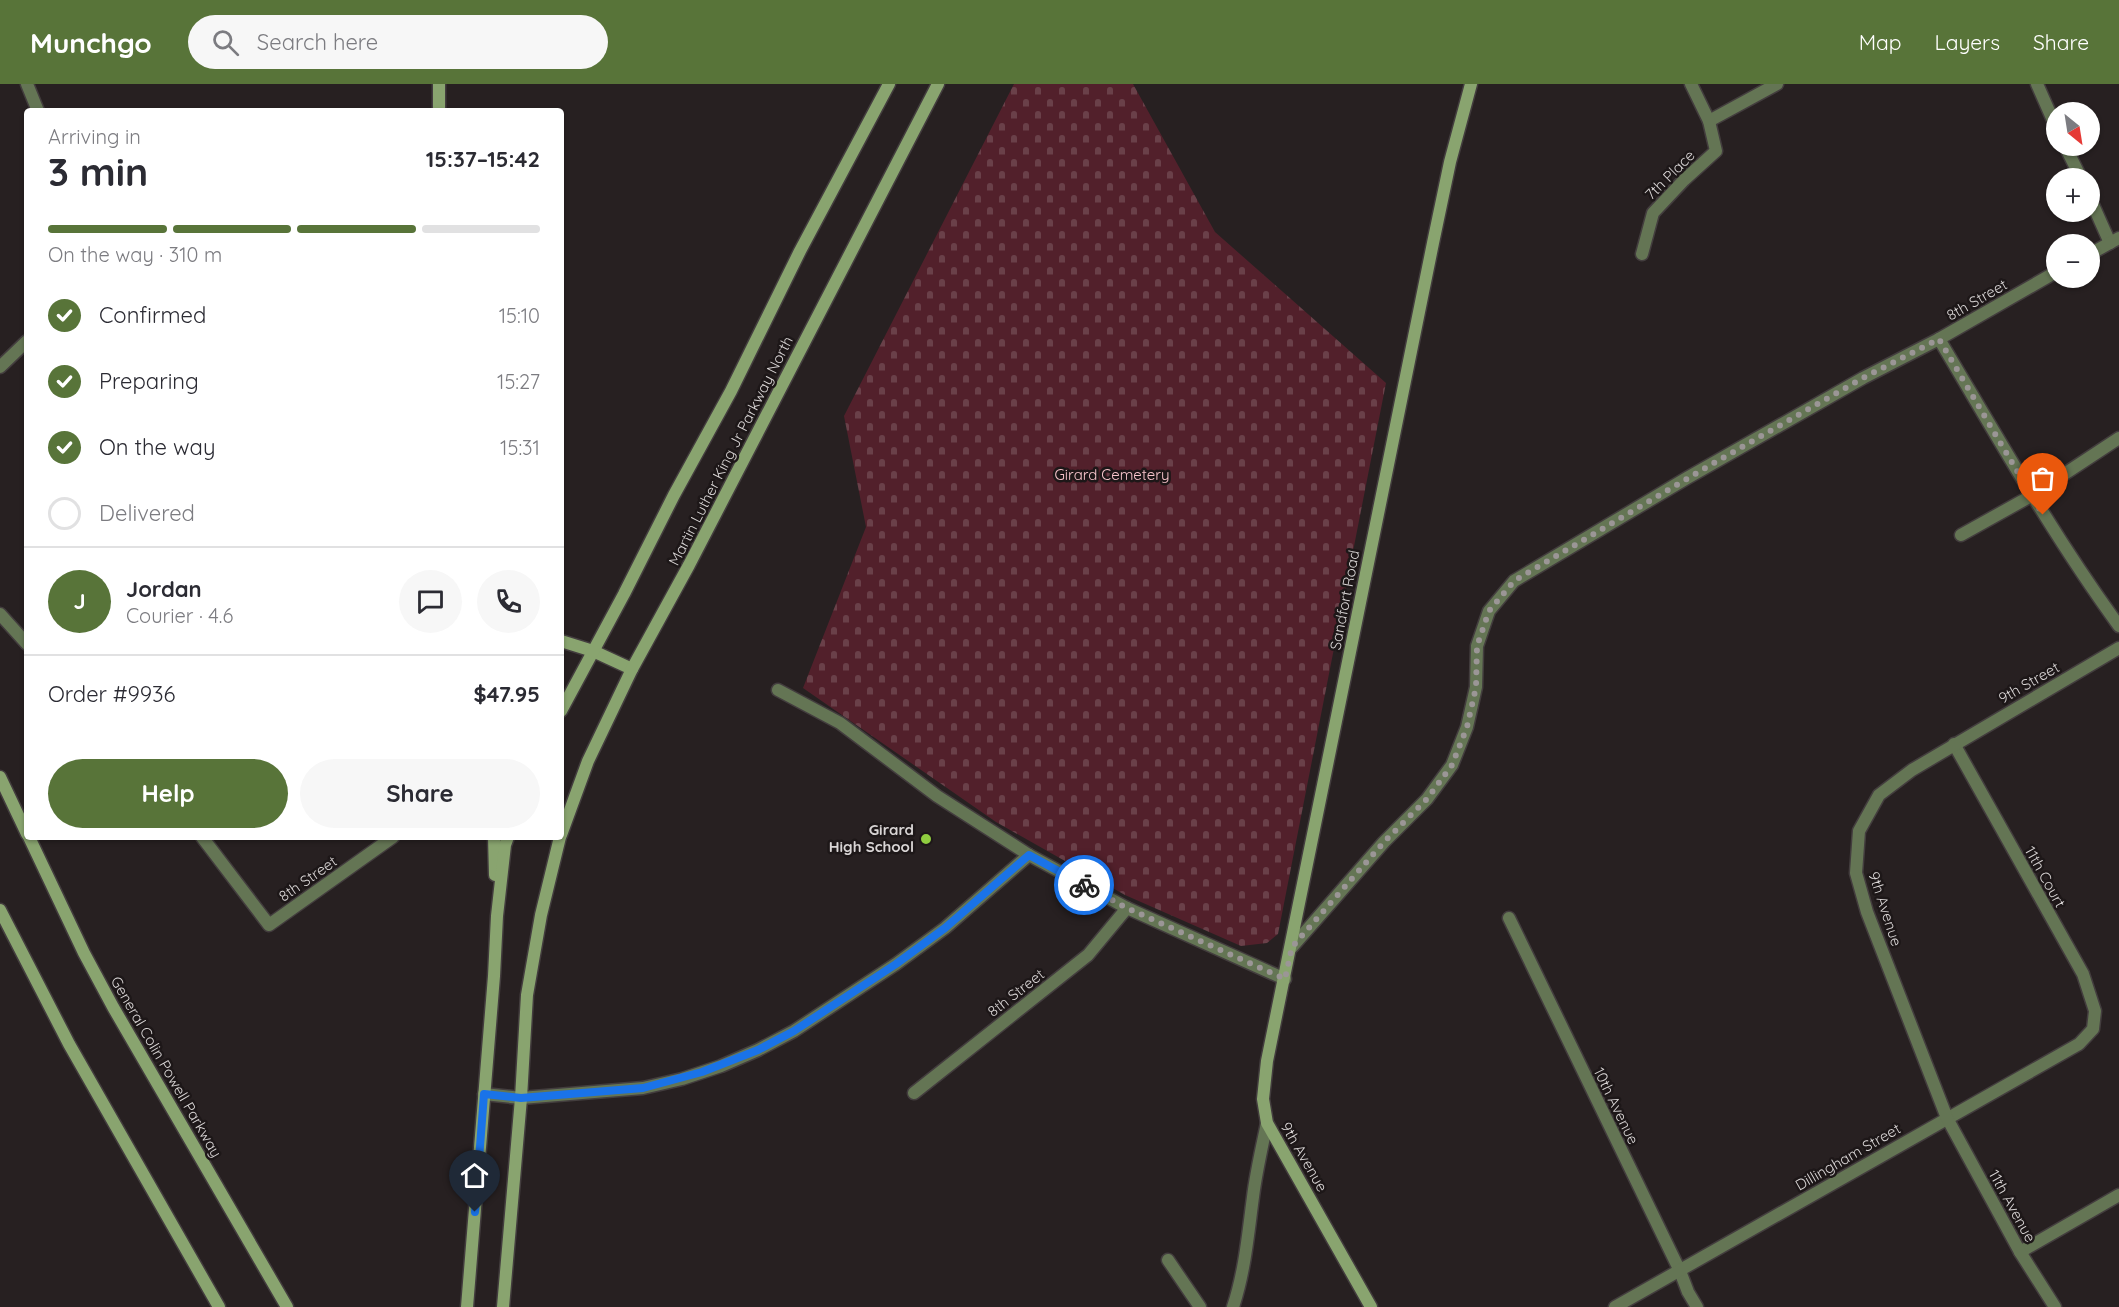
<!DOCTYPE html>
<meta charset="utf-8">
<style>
body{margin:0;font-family:Quicksand,sans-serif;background:#f7f7f7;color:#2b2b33;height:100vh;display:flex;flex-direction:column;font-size:22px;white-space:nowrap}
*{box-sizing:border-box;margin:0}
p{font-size:20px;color:#7c7c81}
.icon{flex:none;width:33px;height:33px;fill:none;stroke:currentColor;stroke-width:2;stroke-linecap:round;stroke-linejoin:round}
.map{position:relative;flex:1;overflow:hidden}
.side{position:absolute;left:24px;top:24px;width:540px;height:732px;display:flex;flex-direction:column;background:#fff;border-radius:6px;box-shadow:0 2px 4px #0004}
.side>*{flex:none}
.needle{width:39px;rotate:150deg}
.tools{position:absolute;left:2046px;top:18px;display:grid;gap:12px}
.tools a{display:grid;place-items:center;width:54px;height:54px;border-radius:50%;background:#fff;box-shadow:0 2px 4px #0004;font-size:30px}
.pin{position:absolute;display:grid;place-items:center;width:51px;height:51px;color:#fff;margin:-62px -26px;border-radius:50% 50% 50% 0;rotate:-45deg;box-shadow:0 0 6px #0007}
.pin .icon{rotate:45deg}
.courier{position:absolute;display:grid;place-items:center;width:60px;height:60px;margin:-30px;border:4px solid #1a73e8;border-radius:50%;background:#fff;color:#222;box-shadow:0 2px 8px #0007}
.head em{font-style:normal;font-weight:700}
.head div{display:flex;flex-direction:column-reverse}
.head{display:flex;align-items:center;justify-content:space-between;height:102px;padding:0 24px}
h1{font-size:39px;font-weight:700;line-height:45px}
.bar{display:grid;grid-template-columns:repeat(4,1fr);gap:9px 6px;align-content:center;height:72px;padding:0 24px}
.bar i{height:8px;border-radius:4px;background:#e1e1e2}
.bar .on{background:#587439}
.bar p{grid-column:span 4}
.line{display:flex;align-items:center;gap:15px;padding:0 24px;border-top:2px solid #e1e1e2}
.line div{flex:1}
.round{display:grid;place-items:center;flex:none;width:63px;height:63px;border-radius:32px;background:#f7f7f7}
ol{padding:0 24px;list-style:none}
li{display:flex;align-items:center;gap:18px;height:66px}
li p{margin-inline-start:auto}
li .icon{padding:6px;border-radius:50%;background:#587439;color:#fff;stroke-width:4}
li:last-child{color:#7c7c81}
li i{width:33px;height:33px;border:3px solid #e1e1e2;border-radius:50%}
.button{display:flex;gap:12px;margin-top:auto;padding:12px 24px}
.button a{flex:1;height:69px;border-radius:36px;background:#587439;color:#fff;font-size:24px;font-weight:700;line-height:69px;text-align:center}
.button a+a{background:#f7f7f7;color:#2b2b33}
header{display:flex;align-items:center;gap:36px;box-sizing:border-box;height:84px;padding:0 30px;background:#587439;color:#fff}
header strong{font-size:28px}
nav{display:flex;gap:33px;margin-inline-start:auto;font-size:21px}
.search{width:420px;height:54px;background:#f7f7f7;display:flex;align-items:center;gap:15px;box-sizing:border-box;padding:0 21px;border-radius:33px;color:#7c7c81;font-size:22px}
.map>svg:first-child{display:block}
.cemetery{fill:url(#cemetery-stones)}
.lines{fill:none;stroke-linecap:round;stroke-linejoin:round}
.street-casing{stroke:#433d3e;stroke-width:15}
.secondary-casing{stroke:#433d3e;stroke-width:15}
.street{stroke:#647554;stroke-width:12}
.secondary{stroke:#89a46f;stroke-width:12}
.done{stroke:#9b9696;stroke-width:6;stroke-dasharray:0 10.8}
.route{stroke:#1a73e8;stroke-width:8}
.poi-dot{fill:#90cd40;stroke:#1d1718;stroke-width:2}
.labels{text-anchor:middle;stroke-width:5;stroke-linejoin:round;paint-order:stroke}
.street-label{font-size:15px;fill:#d9d5d5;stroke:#1d1718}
.park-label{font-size:15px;fill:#f8c5cc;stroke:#1d1718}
.poi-label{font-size:15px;font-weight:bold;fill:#d9d5d5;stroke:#1d1718;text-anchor:end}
</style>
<header>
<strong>Munchgo</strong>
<div class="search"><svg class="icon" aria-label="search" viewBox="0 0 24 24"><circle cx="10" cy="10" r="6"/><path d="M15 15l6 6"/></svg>Search here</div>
<nav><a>Map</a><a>Layers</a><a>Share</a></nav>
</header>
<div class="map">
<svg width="2119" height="1223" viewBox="0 0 2119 1223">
<defs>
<pattern id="cemetery-stones" width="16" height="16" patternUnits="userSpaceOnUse" patternTransform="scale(1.5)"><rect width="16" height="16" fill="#52202b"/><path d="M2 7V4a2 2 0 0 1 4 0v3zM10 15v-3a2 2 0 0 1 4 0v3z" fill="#6a4049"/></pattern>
</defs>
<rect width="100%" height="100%" fill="#272021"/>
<!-- cemetery -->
<polygon class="cemetery" points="1014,0 1133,0 1215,148 1386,299 1278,850 1267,859 1241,862 1125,811 996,738 803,604 866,443 844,332"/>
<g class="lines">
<defs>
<g id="street">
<polyline points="27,0 38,27"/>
<polyline points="2037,0 2056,43"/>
<polyline points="1709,37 1777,0"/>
<polyline points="2065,62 2081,94"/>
<polyline points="2090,114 2110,159"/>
<polyline points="1642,170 1653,129 1684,96 1716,67 1709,37 1691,0"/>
<polyline points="2090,170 2119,154"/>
<path d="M 1939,255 C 1997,352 2052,450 2119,542"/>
<polyline points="0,283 27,257"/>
<polyline points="1961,451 2031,412 2119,354"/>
<polyline points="0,530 27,560"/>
<polyline points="778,606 840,639 937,712 1029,771 1127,824 1285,895"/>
<polyline points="202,753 269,841 393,753"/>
<polyline points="1509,834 1680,1187 1688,1208 1697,1223"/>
<polyline points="1292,863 1384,758 1427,715 1452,681 1467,643 1476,603 1477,562 1489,527 1514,497 1687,394 1863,294 1939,255 2056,188"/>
<polyline points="914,1009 1088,871 1127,824"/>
<polyline points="484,1010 521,1014 643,1004 682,995 721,982 758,966 794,947 896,880 945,844 1029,771"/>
<polyline points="2020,1168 2119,1111"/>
<polyline points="1168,1176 1200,1223"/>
<path d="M 1233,1223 C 1245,1187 1248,1150 1253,1113 C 1256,1088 1262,1063 1267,1039"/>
<polyline points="1615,1223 2079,960 2093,945 2095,927 2083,890 1954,660"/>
<polyline points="2055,1223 2020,1168 1947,1034 1867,828 1856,789 1859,747 1879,711 1912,686 2119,564"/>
</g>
<g id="secondary">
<polyline points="439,27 439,0"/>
<polyline points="561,557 593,567 632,585"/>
<polyline points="561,627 624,510 674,411 731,307 800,167 889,0"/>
<polyline points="0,693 27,750"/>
<polyline points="561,751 588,677 632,585 689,481 938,0"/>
<polyline points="29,753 84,869 113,923 287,1223"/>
<polyline points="494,753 495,791"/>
<polyline points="0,826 69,960 219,1223"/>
<polyline points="467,1223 494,892 497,832 505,761 508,753"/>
<polyline points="503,1223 521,1014 527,911 541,831 560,753"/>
<polyline points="1371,1223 1267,1039 1263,1015 1267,977 1433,159 1450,78 1471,0"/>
</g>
</defs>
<!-- street casing -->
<use href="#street" class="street-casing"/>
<!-- secondary casing -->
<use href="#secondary" class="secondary-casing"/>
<!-- street -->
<use href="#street" class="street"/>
<!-- secondary -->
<use href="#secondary" class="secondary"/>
</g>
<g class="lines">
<!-- done -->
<polyline class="done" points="1084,801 1127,824 1285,895 1292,863 1384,758 1427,715 1452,681 1467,643 1476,603 1477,562 1489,527 1514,497 1707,383 1863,294 1939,255 2043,431"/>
<!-- route -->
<polyline class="route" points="475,1128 484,1010 521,1014 643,1004 702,988 758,966 794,947 896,880 945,844 1029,771 1084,801"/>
</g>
<!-- markers -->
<circle class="poi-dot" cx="926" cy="755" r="6"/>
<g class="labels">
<!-- street labels -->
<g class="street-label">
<text transform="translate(1670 91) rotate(-45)" y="5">7th Place</text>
<text transform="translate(1977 216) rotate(-30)" y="5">8th Street</text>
<text transform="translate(731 367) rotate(-63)" y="5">Martin Luther King Jr Parkway North</text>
<text transform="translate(1345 516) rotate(-79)" y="5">Sandfort Road</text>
<text transform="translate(2029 599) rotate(-30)" y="5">9th Street</text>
<text transform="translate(2045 793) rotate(61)" y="5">11th Court</text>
<text transform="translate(308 795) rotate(-35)" y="5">8th Street</text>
<text transform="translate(1885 825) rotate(72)" y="5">9th Avenue</text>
<text transform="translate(1016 909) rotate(-38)" y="5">8th Street</text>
<text transform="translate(166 983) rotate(60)" y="5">General Colin Powell Parkway</text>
<text transform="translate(1616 1022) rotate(64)" y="5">10th Avenue</text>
<text transform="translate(1304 1073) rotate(60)" y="5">9th Avenue</text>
<text transform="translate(1848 1073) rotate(-30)" y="5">Dillingham Street</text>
<text transform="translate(2012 1122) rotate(61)" y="5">11th Avenue</text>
</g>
<!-- park labels -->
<g class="park-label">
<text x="1112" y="396">Girard Cemetery</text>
</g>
<!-- poi labels -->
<g class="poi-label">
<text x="914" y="751">Girard<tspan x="914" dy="17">High School</tspan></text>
</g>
</g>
</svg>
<div class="tools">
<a><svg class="needle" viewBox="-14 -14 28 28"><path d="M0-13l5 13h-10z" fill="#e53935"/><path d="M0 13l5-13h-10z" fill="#7c7c81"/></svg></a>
<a>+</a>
<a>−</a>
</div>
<div class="pin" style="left:2043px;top:431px;background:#ea580c"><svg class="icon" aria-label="bag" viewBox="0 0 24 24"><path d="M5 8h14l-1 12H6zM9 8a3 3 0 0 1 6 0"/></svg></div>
<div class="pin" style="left:475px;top:1128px;background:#1f2937"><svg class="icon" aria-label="home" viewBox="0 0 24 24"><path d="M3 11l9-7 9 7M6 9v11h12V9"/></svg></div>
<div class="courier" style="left:1084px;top:801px"><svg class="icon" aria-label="bike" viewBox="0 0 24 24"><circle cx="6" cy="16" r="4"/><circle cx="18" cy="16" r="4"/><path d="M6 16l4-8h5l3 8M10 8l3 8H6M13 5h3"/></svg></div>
<section class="side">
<div class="head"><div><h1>3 min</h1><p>Arriving in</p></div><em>15:37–15:42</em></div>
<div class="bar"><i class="on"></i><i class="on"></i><i class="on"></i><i></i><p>On the way · 310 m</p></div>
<ol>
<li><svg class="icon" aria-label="check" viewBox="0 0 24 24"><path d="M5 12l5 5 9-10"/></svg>Confirmed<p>15:10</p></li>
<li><svg class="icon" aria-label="check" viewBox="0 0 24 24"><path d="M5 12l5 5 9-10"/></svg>Preparing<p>15:27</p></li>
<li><svg class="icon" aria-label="check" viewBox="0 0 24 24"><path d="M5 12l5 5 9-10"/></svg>On the way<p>15:31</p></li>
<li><i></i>Delivered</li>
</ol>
<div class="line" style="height:108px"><b class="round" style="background:#587439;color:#fff">J</b><div><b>Jordan</b><p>Courier · 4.6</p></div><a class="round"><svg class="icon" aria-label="chat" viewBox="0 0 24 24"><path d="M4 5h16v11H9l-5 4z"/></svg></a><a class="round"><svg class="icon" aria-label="phone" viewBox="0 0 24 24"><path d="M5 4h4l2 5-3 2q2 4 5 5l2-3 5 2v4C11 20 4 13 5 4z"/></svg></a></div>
<div class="line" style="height:78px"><div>Order #9936</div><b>$47.95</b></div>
<div class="button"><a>Help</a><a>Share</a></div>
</section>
</div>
